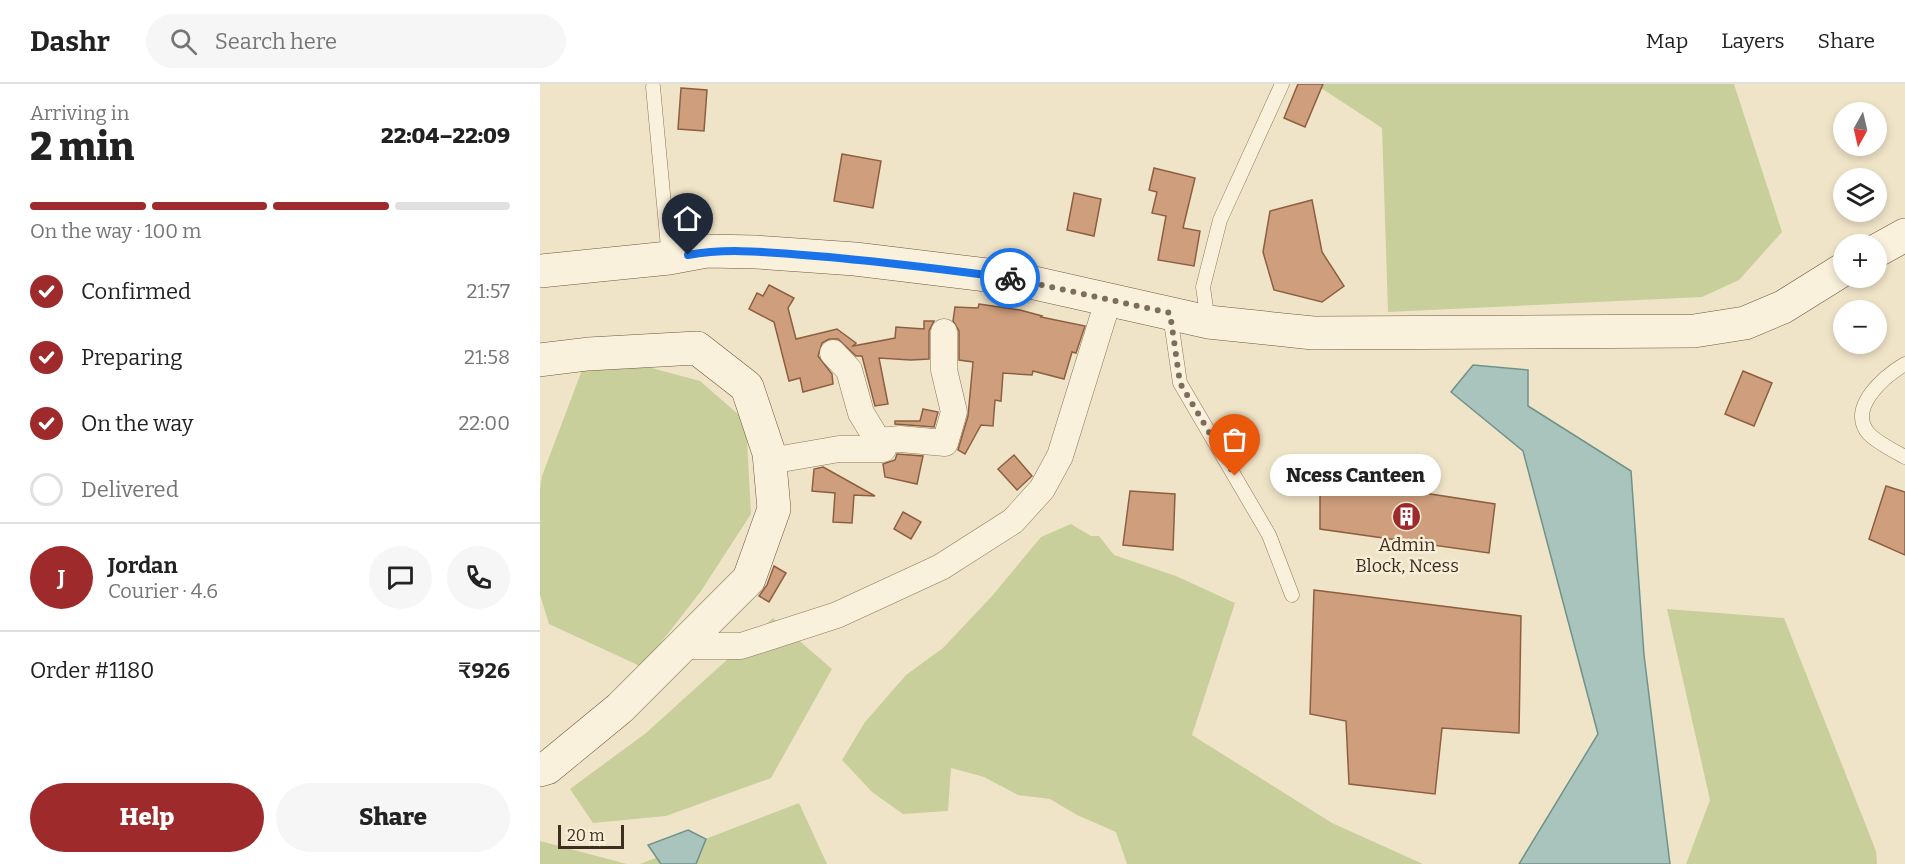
<!DOCTYPE html>
<meta charset="utf-8">
<style>
body{margin:0;font-family:Bitter,serif;background:#f6f6f6;color:#222;height:100vh;display:flex;flex-direction:column;font-size:22px;white-space:nowrap}
*{box-sizing:border-box;margin:0}
p{font-size:20px;color:#767676}
.icon{flex:none;width:33px;height:33px;fill:none;stroke:currentColor;stroke-width:2;stroke-linecap:round;stroke-linejoin:round}
.map{position:relative;flex:1;overflow:hidden}
.side{display:flex;flex-direction:column;background:#fff;width:540px}
.side>*{flex:none}
.needle{width:39px;rotate:188deg}
.tools{position:absolute;left:1293px;top:18px;display:grid;gap:12px}
.tools a{display:grid;place-items:center;width:54px;height:54px;border-radius:50%;background:#fff;box-shadow:0 3px 9px #0003;font-size:30px}
.scale{position:absolute;left:18px;bottom:15px;width:66px;box-sizing:border-box;padding-left:6px;border:3px solid #3d2e20;border-top:0;font-size:16px;line-height:21px;white-space:nowrap;color:#3d2e20;-webkit-text-stroke:4px #f7eed8;paint-order:stroke}
.pin{position:absolute;display:grid;place-items:center;width:51px;height:51px;color:#fff;margin:-62px -26px;border-radius:50% 50% 50% 0;rotate:-45deg;box-shadow:0 0 6px #0007}
.pin .icon{rotate:45deg}
.courier{position:absolute;display:grid;place-items:center;width:60px;height:60px;margin:-30px;border:4px solid #1a73e8;border-radius:50%;background:#fff;color:#222;box-shadow:0 2px 8px #0007}
.bubble{position:absolute;height:42px;border-radius:21px;background:#fff;box-shadow:0 3px 9px #0003;font-size:20px;font-weight:800;line-height:42px;text-align:center}
.head em{font-style:normal;font-weight:800}
.head div{display:flex;flex-direction:column-reverse}
.head{display:flex;align-items:center;justify-content:space-between;height:102px;padding:0 30px}
h1{font-size:39px;font-weight:800;line-height:45px}
.bar{display:grid;grid-template-columns:repeat(4,1fr);gap:9px 6px;align-content:center;height:72px;padding:0 30px}
.bar i{height:8px;border-radius:4px;background:#e0e0e0}
.bar .current{background:#9e2a2b}
.bar p{grid-column:span 4}
.line{display:flex;align-items:center;gap:15px;padding:0 30px;border-top:2px solid #e0e0e0}
.line div{flex:1}
.round{display:grid;place-items:center;flex:none;width:63px;height:63px;border-radius:32px;background:#f6f6f6}
ol{padding:0 30px;list-style:none}
li{display:flex;align-items:center;gap:18px;height:66px}
li p{margin-inline-start:auto}
li .icon{padding:6px;border-radius:50%;background:#9e2a2b;color:#fff;stroke-width:4}
li:last-child{color:#767676}
li i{width:33px;height:33px;border:3px solid #e0e0e0;border-radius:50%}
.primary-button{display:flex;gap:12px;margin-top:auto;padding:12px 30px}
.primary-button a{flex:1;height:69px;border-radius:36px;background:#9e2a2b;color:#fff;font-size:24px;font-weight:800;line-height:69px;text-align:center}
.primary-button a+a{background:#f6f6f6;color:#222}
header{display:flex;align-items:center;gap:36px;box-sizing:border-box;height:84px;padding:0 30px;background:#fff;border-bottom:2px solid #e0e0e0}
header strong{font-size:28px}
nav{display:flex;gap:33px;margin-inline-start:auto;font-size:21px}
.search{width:420px;height:54px;background:#f6f6f6;display:flex;align-items:center;gap:15px;box-sizing:border-box;padding:0 21px;border-radius:33px;color:#767676;font-size:22px}
main{display:flex;flex:1;min-height:0}
.map>svg:first-child{display:block}
.green{fill:#c9cf9b}
.water{fill:#a9c4bc;stroke:#6f938a;stroke-width:1.5}
.building{fill:#cf9f7d;stroke:#8d5f41;stroke-width:1.5}
.lines{fill:none;stroke-linecap:round;stroke-linejoin:round}
.service-casing{stroke:#8d765c;stroke-width:15}
.minor-casing{stroke:#8d765c;stroke-width:27}
.secondary-casing{stroke:#6f573f;stroke-width:34}
.service{stroke:#faf1dc;stroke-width:14}
.minor{stroke:#faf1dc;stroke-width:26}
.secondary{stroke:#faf1dc;stroke-width:33}
.done{stroke:#7c6e5b;stroke-width:6;stroke-dasharray:0 10.8}
.route{stroke:#1a73e8;stroke-width:8}
.labels{text-anchor:middle;stroke-width:5;stroke-linejoin:round;paint-order:stroke}
.poi-label{font-size:18px;fill:#3d2e20;stroke:#f7eed8}
</style>
<header>
<strong>Dashr</strong>
<div class="search"><svg class="icon" aria-label="search" viewBox="0 0 24 24"><circle cx="10" cy="10" r="6"/><path d="M15 15l6 6"/></svg>Search here</div>
<nav><a>Map</a><a>Layers</a><a>Share</a></nav>
</header>
<main>
<section class="side">
<div class="head"><div><h1>2 min</h1><p>Arriving in</p></div><em>22:04–22:09</em></div>
<div class="bar"><i class="current"></i><i class="current"></i><i class="current"></i><i></i><p>On the way · 100 m</p></div>
<ol>
<li><svg class="icon" aria-label="check" viewBox="0 0 24 24"><path d="M5 12l5 5 9-10"/></svg>Confirmed<p>21:57</p></li>
<li><svg class="icon" aria-label="check" viewBox="0 0 24 24"><path d="M5 12l5 5 9-10"/></svg>Preparing<p>21:58</p></li>
<li><svg class="icon" aria-label="check" viewBox="0 0 24 24"><path d="M5 12l5 5 9-10"/></svg>On the way<p>22:00</p></li>
<li><i></i>Delivered</li>
</ol>
<div class="line" style="height:108px"><b class="round" style="background:#9e2a2b;color:#fff">J</b><div><b>Jordan</b><p>Courier · 4.6</p></div><a class="round"><svg class="icon" aria-label="chat" viewBox="0 0 24 24"><path d="M4 5h16v11H9l-5 4z"/></svg></a><a class="round"><svg class="icon" aria-label="phone" viewBox="0 0 24 24"><path d="M5 4h4l2 5-3 2q2 4 5 5l2-3 5 2v4C11 20 4 13 5 4z"/></svg></a></div>
<div class="line" style="height:78px"><div>Order #1180</div><b>₹926</b></div>
<div class="primary-button"><a>Help</a><a>Share</a></div>
</section>
<div class="map">
<svg width="1365" height="780" viewBox="0 0 1365 780">
<rect width="100%" height="100%" fill="#f0e4c8"/>
<!-- green -->
<g class="green">
<polygon points="775,0 1194,0 1242,148 1199,196 1162,213 848,228 842,44"/>
<polygon points="45,278 93,279 160,297 206,337 211,430 161,507 102,583 9,540 0,511 0,405 2,392"/>
<polygon points="531,440 551,452 559,452 574,471 636,492 695,519 652,651 792,739 883,780 587,780 576,748 537,731 510,715 478,711 444,693 411,684 408,727 363,730 332,708 302,676 325,638 366,591 403,564 452,512 501,453"/>
<polygon points="1127,525 1244,534 1336,767 1337,780 1146,780 1170,716"/>
<polygon points="233,534 292,585 231,694 126,732 53,739 30,705 106,649"/>
<polygon points="259,719 287,780 100,780"/>
<polygon points="0,757 87,780 0,780"/>
</g>
<!-- water -->
<g class="water">
<polygon points="933,281 988,286 988,322 1091,387 1104,571 1130,780 979,780 1058,650 983,367 911,308"/>
<polygon points="148,746 166,755 156,780 121,780 108,761"/>
</g>
<!-- building -->
<g class="building">
<polygon points="758,0 783,0 765,43 744,34"/>
<polygon points="141,4 167,6 164,47 138,45"/>
<polygon points="302,70 341,77 333,124 294,117"/>
<polygon points="614,84 655,94 643,144 660,147 654,182 618,176 626,132 612,129 617,108 609,106"/>
<polygon points="534,109 561,115 554,152 527,146"/>
<polygon points="772,116 782,168 804,202 782,218 734,206 723,168 730,127"/>
<polygon points="229,201 254,214 248,224 256,255 297,245 316,259 313,262 355,254 356,243 384,245 384,237 394,237 389,247 389,275 371,276 339,274 348,320 335,322 322,272 316,272 298,255 289,255 282,259 278,272 292,290 293,300 263,308 260,294 249,297 234,238 209,225 217,209 223,212"/>
<polygon points="439,220 480,226 502,232 501,233 545,242 536,269 532,268 524,295 493,287 492,291 463,289 461,317 455,316 453,342 441,341 425,370 418,366 428,332 433,278 419,276 419,247 413,237 415,223 438,224"/>
<polygon points="1203,287 1232,299 1214,342 1185,330"/>
<polygon points="383,325 398,328 394,343 355,340 355,337 380,337"/>
<polygon points="357,370 383,372 377,400 345,393 343,380 355,376"/>
<polygon points="474,371 492,392 477,406 458,385"/>
<polygon points="283,383 335,412 314,411 312,439 293,438 295,409 272,407 274,385"/>
<polygon points="780,393 955,420 949,469 780,445"/>
<polygon points="1346,402 1365,408 1365,471 1329,455"/>
<polygon points="590,407 635,410 633,466 583,461"/>
<polygon points="363,428 381,438 371,455 354,445"/>
<polygon points="234,482 246,489 229,518 219,512 227,501"/>
<polygon points="774,506 981,532 979,649 902,644 895,710 809,700 806,637 770,630"/>
</g>
<g class="lines">
<defs>
<g id="service">
<polyline points="113,3 129,174"/>
<polyline points="630,231 640,299 729,451 752,511"/>
<polyline points="668,238 663,203 680,136 742,0"/>
<path d="M 1365,280 C 1345,292 1306,324 1329,350 C 1338,359 1354,367 1365,373"/>
</g>
<g id="minor">
<polyline points="338,357 360,355 405,359 414,328 404,286 404,248"/>
<polyline points="230,377 299,365 343,365 321,329 309,286 293,269"/>
<polyline points="142,562 201,562 297,531 401,483 473,437 502,405 520,372 568,217"/>
</g>
<g id="secondary">
<polyline points="1336,167 1365,151"/>
<polyline points="0,187 129,174 167,167 216,168 315,175 472,194 668,238 773,249 1154,247 1205,239 1243,223 1304,185"/>
<polyline points="0,276 48,270 157,264 207,303 229,369 234,425 209,495 80,624 7,684 0,686"/>
</g>
</defs>
<!-- service casing -->
<use href="#service" class="service-casing"/>
<!-- minor casing -->
<use href="#minor" class="minor-casing"/>
<!-- secondary casing -->
<use href="#secondary" class="secondary-casing"/>
<!-- service -->
<use href="#service" class="service"/>
<!-- minor -->
<use href="#minor" class="minor"/>
<!-- secondary -->
<use href="#secondary" class="secondary"/>
</g>
<g class="lines">
<!-- done -->
<polyline class="done" points="470,194 630,229 640,299 695,392"/>
<!-- route -->
<path class="route" d="M 148,171 C 186,164 225,168 263,171 C 332,176 401,185 470,194"/>
</g>
<!-- icons -->
<defs>
<symbol id="building-disc" viewBox="-11 -11 22 22"><circle r="9.5" fill="#9e2a2b" stroke="#f7eed8"/><path d="M-4-6H4V6H1V3H-1V6H-4ZM-2.5-4.3h1.7v1.8h-1.7ZM.8-4.3h1.7v1.8H.8ZM-2.5-1h1.7V.8h-1.7ZM.8-1h1.7V.8H.8Z" fill="#fff"/></symbol>
</defs>
<g fill-rule="evenodd">
<use href="#building-disc" x="850" y="416" width="33" height="33"/>
</g>
<g class="labels">
<!-- poi labels -->
<g class="poi-label">
<text x="867" y="467">Admin<tspan x="867" dy="21">Block, Ncess</tspan></text>
</g>
</g>
</svg>
<div class="tools">
<a><svg class="needle" viewBox="-14 -14 28 28"><path d="M0-13l5 13h-10z" fill="#e53935"/><path d="M0 13l5-13h-10z" fill="#767676"/></svg></a>
<a><svg class="icon" aria-label="layers" viewBox="0 0 24 24"><path d="M12 4l9 5-9 5-9-5zM3 14l9 5 9-5"/></svg></a>
<a>+</a>
<a>−</a>
</div>
<div class="scale">20 m</div>
<div class="pin" style="left:695px;top:392px;background:#ea580c"><svg class="icon" aria-label="bag" viewBox="0 0 24 24"><path d="M5 8h14l-1 12H6zM9 8a3 3 0 0 1 6 0"/></svg></div>
<div class="pin" style="left:148px;top:171px;background:#1f2937"><svg class="icon" aria-label="home" viewBox="0 0 24 24"><path d="M3 11l9-7 9 7M6 9v11h12V9"/></svg></div>
<div class="courier" style="left:470px;top:194px"><svg class="icon" aria-label="bike" viewBox="0 0 24 24"><circle cx="6" cy="16" r="4"/><circle cx="18" cy="16" r="4"/><path d="M6 16l4-8h5l3 8M10 8l3 8H6M13 5h3"/></svg></div>
<div class="bubble" style="left:730px;top:370px;width:171px">Ncess Canteen</div>
</div>
</main>
